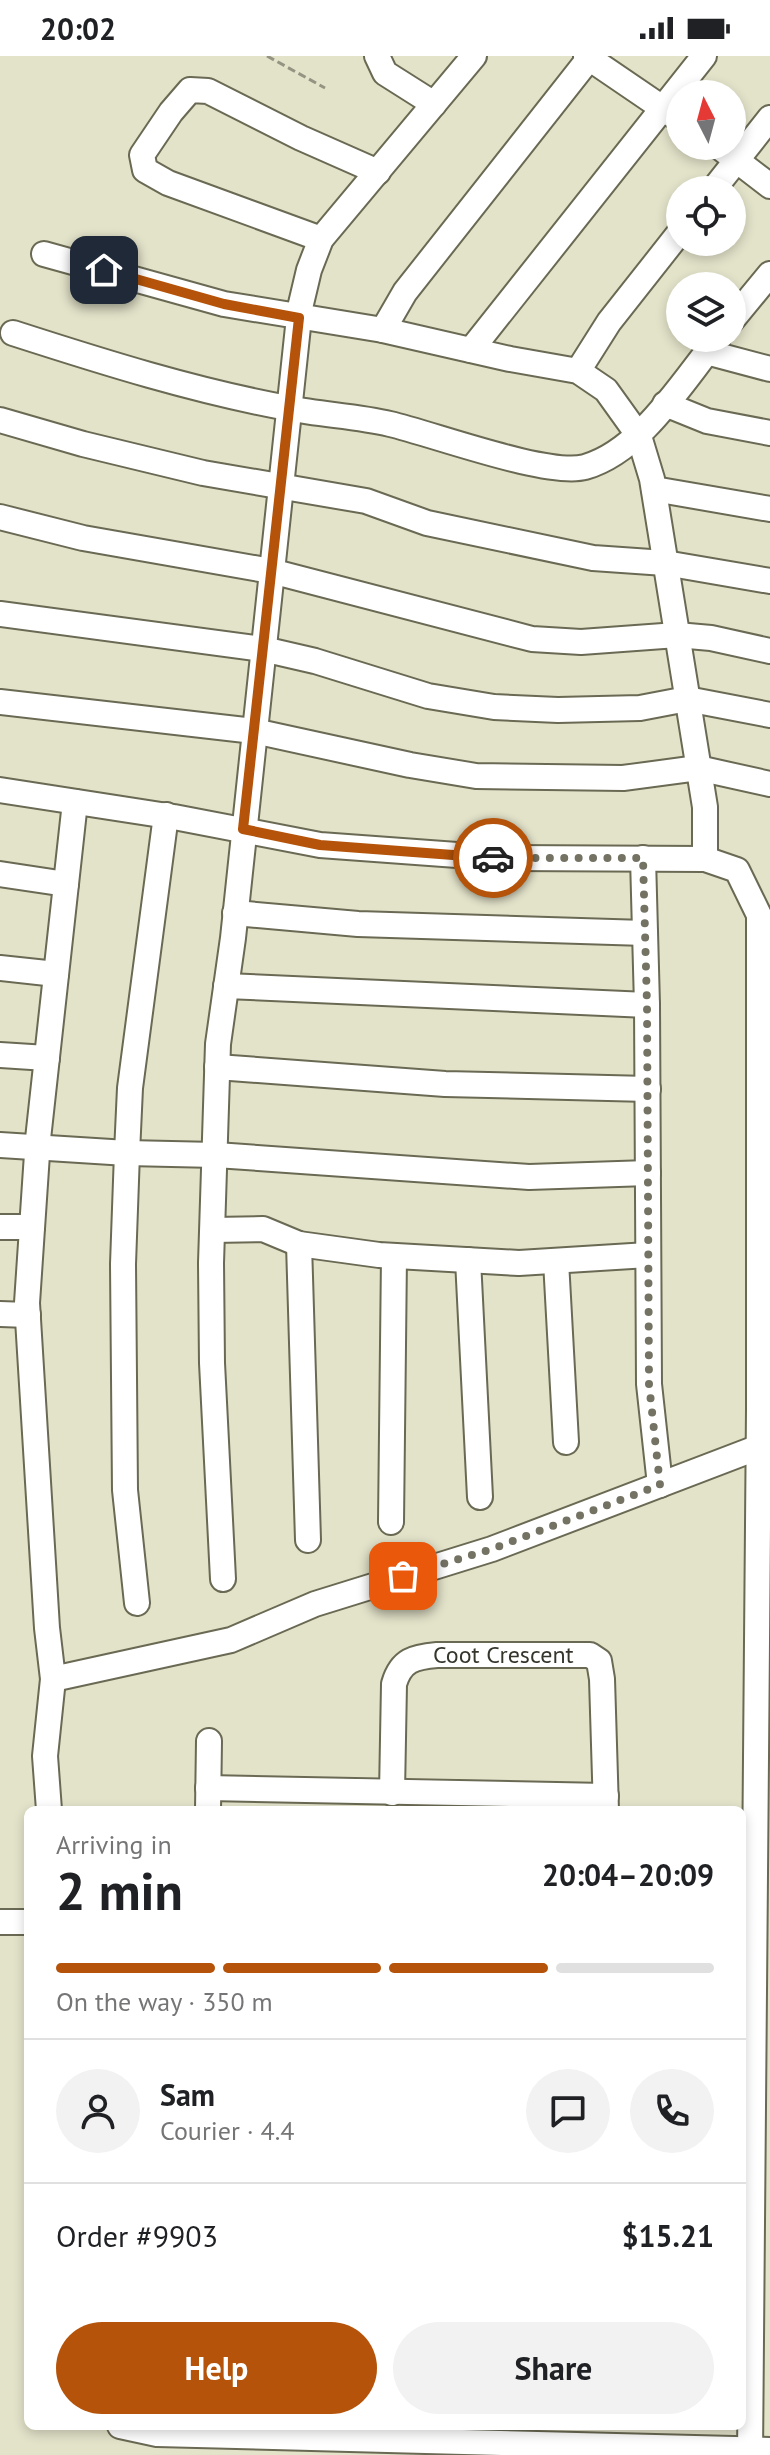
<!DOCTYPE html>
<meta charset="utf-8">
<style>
body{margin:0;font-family:"PT Sans",sans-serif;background:#f2f2f2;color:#202124;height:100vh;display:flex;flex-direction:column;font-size:30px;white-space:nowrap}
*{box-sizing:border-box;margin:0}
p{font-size:26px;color:#757577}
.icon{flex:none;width:44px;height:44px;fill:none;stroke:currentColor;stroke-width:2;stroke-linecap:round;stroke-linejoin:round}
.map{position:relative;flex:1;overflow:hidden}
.drawer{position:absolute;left:24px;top:1750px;width:722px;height:624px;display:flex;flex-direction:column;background:#fff;border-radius:12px;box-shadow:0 4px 12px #0003}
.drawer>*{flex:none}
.needle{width:52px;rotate:354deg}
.buttons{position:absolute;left:666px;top:24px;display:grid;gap:16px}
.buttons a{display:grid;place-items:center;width:80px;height:80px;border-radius:50%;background:#fff;box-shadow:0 4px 12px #0003;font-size:40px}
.pin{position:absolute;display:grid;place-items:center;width:68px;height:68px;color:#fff;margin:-34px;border-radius:16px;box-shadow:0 4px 12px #0006}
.courier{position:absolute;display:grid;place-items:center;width:80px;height:80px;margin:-40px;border:6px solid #b45309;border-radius:50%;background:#fff;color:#222;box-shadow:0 2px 10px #0007}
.summary em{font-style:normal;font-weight:800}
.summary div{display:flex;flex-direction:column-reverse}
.summary{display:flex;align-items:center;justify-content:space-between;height:136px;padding:0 32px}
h1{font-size:52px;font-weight:800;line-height:60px}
.bar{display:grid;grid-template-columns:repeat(4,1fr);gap:12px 8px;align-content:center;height:96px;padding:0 32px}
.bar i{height:10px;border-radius:6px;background:#e0e0e0}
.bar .active{background:#b45309}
.bar p{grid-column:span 4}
.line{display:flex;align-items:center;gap:20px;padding:0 32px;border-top:2px solid #e0e0e0}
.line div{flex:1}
.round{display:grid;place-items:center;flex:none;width:84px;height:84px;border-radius:42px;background:#f2f2f2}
.cta{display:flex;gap:16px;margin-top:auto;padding:16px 32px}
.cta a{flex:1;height:92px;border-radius:48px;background:#b45309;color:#fff;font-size:32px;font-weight:800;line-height:92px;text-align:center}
.cta a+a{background:#f2f2f2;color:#202124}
.status{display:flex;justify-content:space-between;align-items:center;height:56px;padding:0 40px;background:#fff;direction:ltr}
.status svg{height:22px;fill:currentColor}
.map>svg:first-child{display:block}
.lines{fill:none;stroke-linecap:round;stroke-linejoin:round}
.minor-casing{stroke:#6a6953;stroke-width:28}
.path{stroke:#949482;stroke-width:3;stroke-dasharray:8 4;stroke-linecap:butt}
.minor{stroke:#fff;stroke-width:24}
.done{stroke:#737263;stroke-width:8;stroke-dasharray:0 14.4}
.route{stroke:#b45309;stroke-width:10}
.labels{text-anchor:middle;stroke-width:6;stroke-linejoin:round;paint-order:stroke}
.street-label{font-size:24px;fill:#36352c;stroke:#f0f0d6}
</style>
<div class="status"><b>20:02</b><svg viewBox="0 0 49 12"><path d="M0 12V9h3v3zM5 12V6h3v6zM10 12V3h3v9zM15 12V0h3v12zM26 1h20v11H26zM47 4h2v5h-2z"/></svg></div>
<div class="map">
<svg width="770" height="2399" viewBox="0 0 770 2399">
<rect width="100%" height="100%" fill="#e3e3ca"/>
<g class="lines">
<defs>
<g id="minor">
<polyline points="377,0 385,17 434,48"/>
<polyline points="586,0 680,64"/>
<polyline points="718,90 770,130"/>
<polyline points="713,134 770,62"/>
<polyline points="321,183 168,127 145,114 142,99 171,56 190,34 208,35 301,82 378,116"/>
<polyline points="44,198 224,248 383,274 510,303 578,315 606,334 639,380 652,423 705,751 705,803"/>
<polyline points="732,264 770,218"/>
<polyline points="383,274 405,236 591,0"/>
<path d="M 13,277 C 103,306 195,335 288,352 C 322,359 357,360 390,368 C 433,378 548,421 585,411 C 641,395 682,326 718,282"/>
<polyline points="471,294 704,0"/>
<polyline points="706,296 770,313"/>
<polyline points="578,315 609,266 680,176"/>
<polyline points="665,348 707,365 770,377"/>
<polyline points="0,364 83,388 203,417 366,445 427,467 593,502 665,507 770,525"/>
<polyline points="654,433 770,453"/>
<polyline points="0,461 83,482 271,515 532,583 581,586 677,579 711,582 770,595"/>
<polyline points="0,558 263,593 315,605 428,640 494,651 558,654 640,652 687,643 770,659"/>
<polyline points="0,646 254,675 410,709 476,720 623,722 698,712 770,728"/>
<polyline points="0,734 174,761 320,789 498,802 705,803 737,814 759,859 759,1353 750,2399"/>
<polyline points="643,802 647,949 649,1328 660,1429"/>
<polyline points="0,818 66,828"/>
<polyline points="235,857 358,868 645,877"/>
<polyline points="0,912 56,918"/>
<polyline points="226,930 647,949"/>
<polyline points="0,999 47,1002"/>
<polyline points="217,1011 445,1028 648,1033"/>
<polyline points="0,1089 127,1097 216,1099 529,1121 648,1117"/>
<polyline points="0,1171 32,1171"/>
<polyline points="213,1174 263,1173 299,1188 379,1199 519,1207 648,1199"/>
<polyline points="299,1188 308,1484"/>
<polyline points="468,1204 480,1441"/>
<polyline points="556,1205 566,1386"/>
<polyline points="0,1258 28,1259"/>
<polyline points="391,1466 394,1200"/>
<polyline points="223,1523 212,1307 211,1207 218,988 233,882 300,252 309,214 321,183 474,0"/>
<polyline points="137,1547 125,1434 123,1208 127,1097 130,1032 166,759"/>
<polyline points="53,1623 231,1584 315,1548 492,1493 759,1391"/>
<polyline points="208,1732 606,1740"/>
<path id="s1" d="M 392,1737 L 394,1628 C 401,1604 414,1601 437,1599 L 590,1599 L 599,1605 L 602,1623 L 606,1754"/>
<polyline points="49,1754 45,1700 53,1623 47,1572 27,1247 38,1083 75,746"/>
<polyline points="208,1754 209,1685"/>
<polyline points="0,1866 28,1866"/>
<polyline points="120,2370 157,2378 770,2394"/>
</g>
</defs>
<!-- minor casing -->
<use href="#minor" class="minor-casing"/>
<!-- path -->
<polyline class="path" points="267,0 325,32"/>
<!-- minor -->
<use href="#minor" class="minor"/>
</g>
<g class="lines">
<!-- done -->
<polyline class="done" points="403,1520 492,1493 660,1429 649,1328 647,949 643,802 493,802"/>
<!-- route -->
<polyline class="route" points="104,214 224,248 299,262 243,773 320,789 493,802"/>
</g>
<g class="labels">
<!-- street labels -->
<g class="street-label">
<text dy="8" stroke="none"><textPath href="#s1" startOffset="232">Coot Crescent</textPath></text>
</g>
</g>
</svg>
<div class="buttons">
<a><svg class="needle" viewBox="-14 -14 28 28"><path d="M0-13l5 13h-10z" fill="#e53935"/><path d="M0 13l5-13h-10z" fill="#757577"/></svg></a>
<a><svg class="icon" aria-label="locate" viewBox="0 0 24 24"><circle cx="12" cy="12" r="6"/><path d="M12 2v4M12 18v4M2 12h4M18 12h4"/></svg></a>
<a><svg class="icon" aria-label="layers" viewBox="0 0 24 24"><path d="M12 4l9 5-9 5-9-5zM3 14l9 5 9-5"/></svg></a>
</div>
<div class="pin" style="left:403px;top:1520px;background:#ea580c"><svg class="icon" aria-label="bag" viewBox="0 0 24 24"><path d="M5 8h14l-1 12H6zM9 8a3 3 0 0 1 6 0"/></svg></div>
<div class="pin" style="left:104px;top:214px;background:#1f2937"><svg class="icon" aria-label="home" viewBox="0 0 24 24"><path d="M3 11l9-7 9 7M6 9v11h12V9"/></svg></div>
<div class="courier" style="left:493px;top:802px"><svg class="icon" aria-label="car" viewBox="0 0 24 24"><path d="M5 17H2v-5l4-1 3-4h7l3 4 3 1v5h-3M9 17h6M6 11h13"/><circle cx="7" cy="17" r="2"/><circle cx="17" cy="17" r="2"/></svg></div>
<section class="drawer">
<div class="summary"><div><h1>2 min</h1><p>Arriving in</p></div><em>20:04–20:09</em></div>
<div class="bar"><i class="active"></i><i class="active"></i><i class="active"></i><i></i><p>On the way · 350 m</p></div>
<div class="line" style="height:144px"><a class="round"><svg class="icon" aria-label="person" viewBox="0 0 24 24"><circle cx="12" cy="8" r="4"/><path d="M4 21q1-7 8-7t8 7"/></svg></a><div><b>Sam</b><p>Courier · 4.4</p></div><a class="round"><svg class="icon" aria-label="chat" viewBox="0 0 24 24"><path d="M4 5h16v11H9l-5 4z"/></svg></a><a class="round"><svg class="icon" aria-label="phone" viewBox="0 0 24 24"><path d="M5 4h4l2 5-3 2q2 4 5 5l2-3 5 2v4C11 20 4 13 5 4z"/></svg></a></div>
<div class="line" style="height:104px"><div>Order #9903</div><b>$15.21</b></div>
<div class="cta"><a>Help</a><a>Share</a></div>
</section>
</div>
